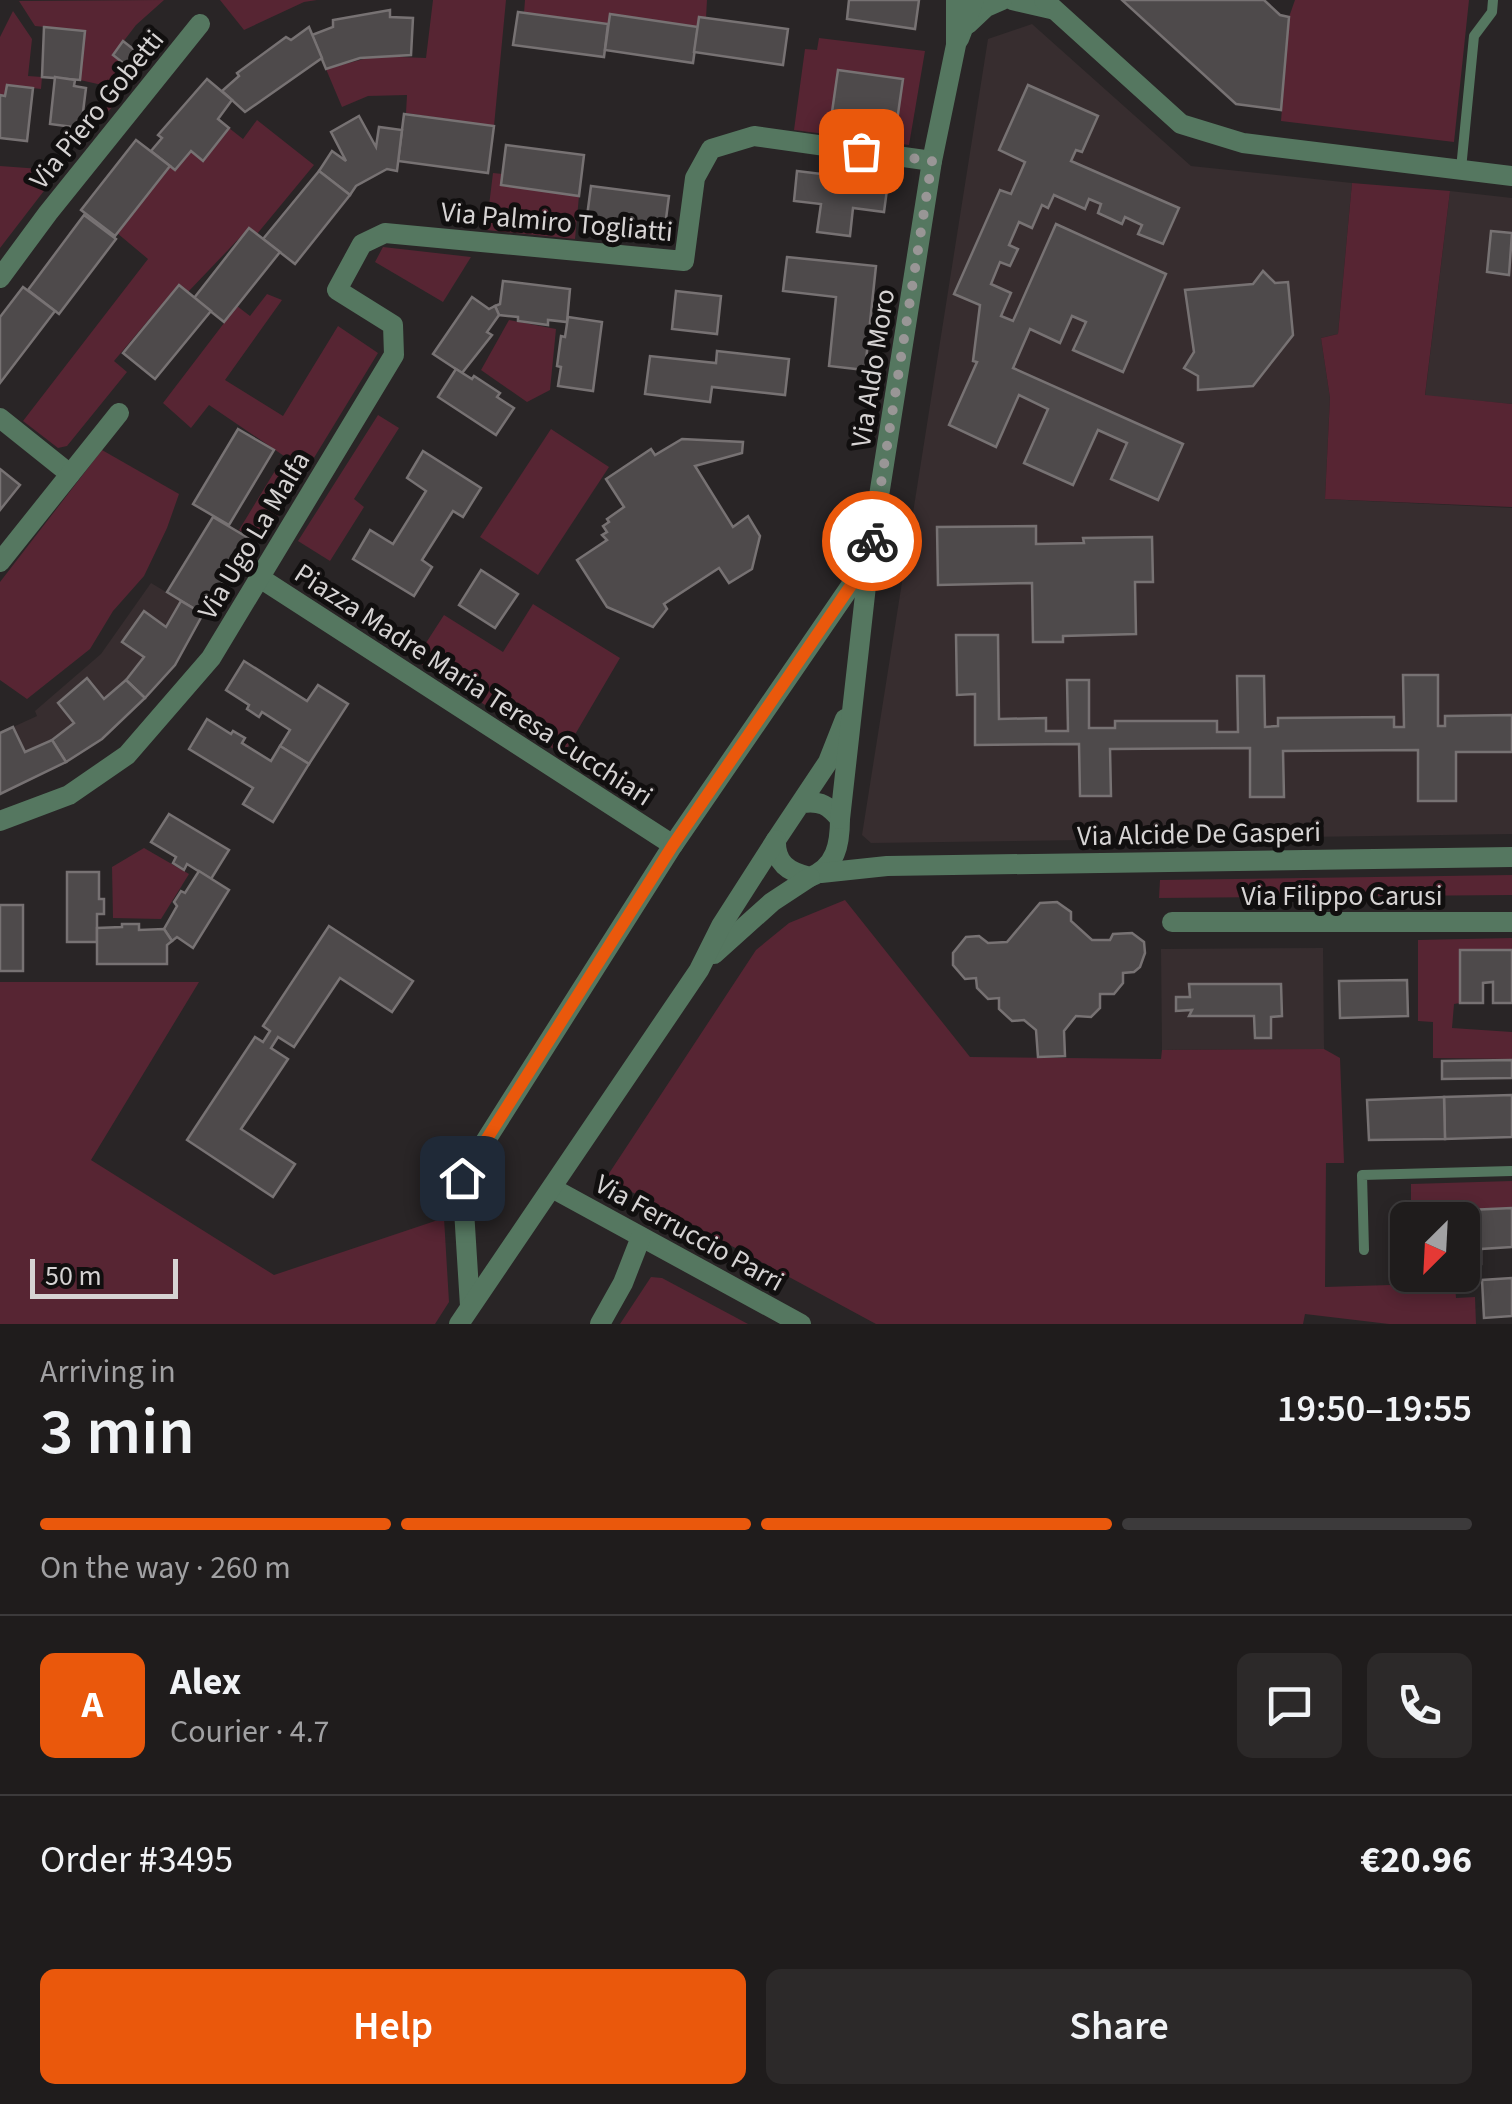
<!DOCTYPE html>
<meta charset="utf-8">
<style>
body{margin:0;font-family:"Source Sans 3",sans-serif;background:#2c2929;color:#f1f3f6;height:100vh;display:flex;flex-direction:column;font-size:38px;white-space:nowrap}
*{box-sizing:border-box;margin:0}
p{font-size:32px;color:#a1a1a3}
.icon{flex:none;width:55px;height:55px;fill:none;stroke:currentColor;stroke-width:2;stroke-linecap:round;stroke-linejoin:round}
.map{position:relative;height:1324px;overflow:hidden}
.sheet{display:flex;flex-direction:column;background:#1f1c1c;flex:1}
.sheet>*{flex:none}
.needle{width:65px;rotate:204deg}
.fabs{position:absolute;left:1390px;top:1202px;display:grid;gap:20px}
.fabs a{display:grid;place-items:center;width:90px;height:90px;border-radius:15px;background:#1f1c1c;box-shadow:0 5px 15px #0003,0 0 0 2px #3c3a3b;font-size:50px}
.scale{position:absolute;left:30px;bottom:25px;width:148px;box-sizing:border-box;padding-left:10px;border:5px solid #d6d3d3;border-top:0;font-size:28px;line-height:35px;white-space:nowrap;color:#d6d3d3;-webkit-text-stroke:8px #110f0f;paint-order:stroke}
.pin{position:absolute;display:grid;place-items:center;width:85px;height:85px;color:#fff;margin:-42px;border-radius:20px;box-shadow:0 5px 15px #0006}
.courier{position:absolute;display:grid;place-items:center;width:100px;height:100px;margin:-50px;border:8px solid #ea580c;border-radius:50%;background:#fff;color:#222;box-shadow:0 2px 12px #0007}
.summary em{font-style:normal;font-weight:600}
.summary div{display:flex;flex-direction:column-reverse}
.summary{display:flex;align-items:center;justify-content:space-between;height:170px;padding:0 40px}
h1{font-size:65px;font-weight:600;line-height:75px}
.bar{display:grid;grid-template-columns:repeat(4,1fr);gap:15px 10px;align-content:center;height:120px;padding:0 40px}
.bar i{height:12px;border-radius:8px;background:#3c3a3b}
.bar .active{background:#ea580c}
.bar p{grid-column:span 4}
.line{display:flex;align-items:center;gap:25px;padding:0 40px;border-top:2px solid #3c3a3b}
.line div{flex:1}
.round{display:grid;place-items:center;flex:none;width:105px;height:105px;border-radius:15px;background:#2c2929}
.primary-button{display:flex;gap:20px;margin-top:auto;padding:20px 40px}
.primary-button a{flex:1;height:115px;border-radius:15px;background:#ea580c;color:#fff;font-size:40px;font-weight:600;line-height:115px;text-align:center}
.primary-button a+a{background:#2c2929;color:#f1f3f6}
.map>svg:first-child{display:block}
.built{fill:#372d2f}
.green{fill:#572533}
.building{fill:#4e4a4b;stroke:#777273;stroke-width:2.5}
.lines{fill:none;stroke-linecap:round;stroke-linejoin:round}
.service{stroke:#557760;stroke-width:10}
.minor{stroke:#557760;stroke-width:20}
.done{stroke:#999696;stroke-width:10;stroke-dasharray:0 18}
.route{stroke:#ea580c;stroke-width:12}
.labels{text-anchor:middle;stroke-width:10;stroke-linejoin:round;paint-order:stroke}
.street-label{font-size:28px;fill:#d6d3d3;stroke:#110f0f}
</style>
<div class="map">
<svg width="1512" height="1324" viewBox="0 0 1512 1324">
<rect width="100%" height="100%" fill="#292526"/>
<!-- built -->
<g class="built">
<polygon points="1032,24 1191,166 1352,183 1338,334 1321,338 1330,398 1325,499 1512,508 1512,834 871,843 862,835 988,39"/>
<polygon points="1450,191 1512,198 1512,404 1425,396"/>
<polygon points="151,583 181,601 166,627 123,642 144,657 126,680 104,699 87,678 59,702 74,723 52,740 25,752 13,727 37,716 35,711 101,654"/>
<polygon points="1323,948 1324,1049 1162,1050 1161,949"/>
</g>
<!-- green -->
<g class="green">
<polygon points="164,0 136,25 113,55 139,76 100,121 102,85 80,80 85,31 35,26 19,1"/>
<polygon points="220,0 317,0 304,2 244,30"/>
<polygon points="433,0 506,0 494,126 406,113 407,95 368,96 342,107 326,69 375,56 426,58"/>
<polygon points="525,0 707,0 706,18 699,17 698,27 611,14 608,24 524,13"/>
<polygon points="1295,0 1469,0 1454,142 1281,121 1289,17"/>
<polygon points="13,11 32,39 28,76 42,77 41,89 7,85 5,96 0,95 0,37"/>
<polygon points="819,38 925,51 909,145 794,130 805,49 817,50"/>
<polygon points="257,120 314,165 257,234 249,228 188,292 178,285 114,361 127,372 67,446 58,448 23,421 148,259 117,233 170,166 176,170 191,151 203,161 229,128 243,139"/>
<polygon points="0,166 41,169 50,183 0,248"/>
<polygon points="493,173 503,174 502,186 579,196 575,239 486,230"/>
<polygon points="1352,183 1450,191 1425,395 1512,404 1512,507 1325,499 1330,398 1321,338 1338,334"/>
<polygon points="383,247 471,257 443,302 375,262"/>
<polygon points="267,294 282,300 225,380 283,416 338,326 378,353 262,543 239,530 284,456 209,405 191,428 163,403 237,306 250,316"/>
<polygon points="509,320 556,329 550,390 527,402 481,370"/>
<polygon points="378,415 399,428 354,499 364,507 330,561 298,541"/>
<polygon points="551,429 609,467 538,575 480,537"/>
<polygon points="102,450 179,494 167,528 144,576 113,611 90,649 27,699 0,680 0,582"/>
<polygon points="533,604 620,658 563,755 415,660 444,615 503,652"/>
<polygon points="144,848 189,874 161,919 113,918 112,867"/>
<polygon points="1512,875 1512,895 1159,898 1160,880"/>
<polygon points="845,900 970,1057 1161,1059 1162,1050 1324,1049 1340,1058 1344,1163 1326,1163 1325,1287 1455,1283 1456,1298 1475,1297 1476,1324 1389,1324 1305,1314 1303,1324 876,1324 606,1178 756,950 789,923"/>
<polygon points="1512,938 1512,950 1460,951 1460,1003 1454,1004 1452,1028 1512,1032 1512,1059 1433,1058 1433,1022 1418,1021 1418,940"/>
<polygon points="0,982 199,982 91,1160 274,1275 444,1218 449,1302 435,1324 0,1324"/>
<polygon points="1512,1181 1512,1208 1421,1214 1416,1213 1411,1204 1411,1184"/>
<polygon points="651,1277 662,1278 748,1324 620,1324"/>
</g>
<!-- building -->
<g class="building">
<polygon points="849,0 919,0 915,29 847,19"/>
<polygon points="1122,0 1264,0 1280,15 1289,17 1281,110 1236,104"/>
<polygon points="390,10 390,17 413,18 411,55 360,58 326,69 312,35 333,27 333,20"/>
<polygon points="518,12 608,24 604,57 513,45"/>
<polygon points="610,14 698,27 693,63 605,50"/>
<polygon points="699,17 788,29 783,65 694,52"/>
<polygon points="44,27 85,31 80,80 42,77"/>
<polygon points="309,27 322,58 245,112 222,91 239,76 237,73 286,37 291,40"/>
<polygon points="123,41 137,52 127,66 113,55"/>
<polygon points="838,70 903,79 897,121 832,112"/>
<polygon points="55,77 75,80 74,86 86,88 81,128 50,124"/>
<polygon points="207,79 232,100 218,119 229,128 203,161 191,151 175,170 151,151 162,138 158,135"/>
<polygon points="7,85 33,88 27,141 0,138 0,95 5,96"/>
<polygon points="1028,85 1098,116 1082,152 1076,150 1071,161 1179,208 1163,244 1138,234 1142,225 1125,217 1122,224 1098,213 1101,204 1089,199 1085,209 1054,195 1048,208 1042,205 1032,228 1019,222 1009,245 1018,249 1010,266 1000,262 991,284 1011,293 1001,316 1013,321 1056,224 1166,274 1123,372 1073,350 1086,322 1072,316 1060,343 1030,329 1013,368 1183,444 1158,500 1111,479 1127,443 1098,430 1073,485 1024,463 1048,409 1019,395 996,447 949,425 977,362 973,361 980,305 954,294 1000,190 1011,194 1025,162 999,150"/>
<polygon points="404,114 494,126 488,173 398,161"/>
<polygon points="359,116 376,147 379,127 402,130 397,171 387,169 356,186 350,195 319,171 332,151 346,161 331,132"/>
<polygon points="136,140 170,166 115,236 81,210"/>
<polygon points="506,145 584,155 579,196 501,185"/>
<polygon points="319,171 350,195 295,264 263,239"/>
<polygon points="797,171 888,182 884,212 853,208 850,236 817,232 821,204 794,201"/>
<polygon points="591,186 669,196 664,234 586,224"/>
<polygon points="84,215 116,239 59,314 28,290"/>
<polygon points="249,228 280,252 224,322 194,298"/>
<polygon points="1491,231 1512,233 1509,275 1487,272"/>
<polygon points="787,257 876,266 865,370 829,366 836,297 783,291"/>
<polygon points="1263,271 1275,283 1288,282 1293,335 1253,386 1198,390 1198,376 1184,368 1194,352 1185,290 1253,284"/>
<polygon points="503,281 570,289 567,322 548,320 548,325 518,321 518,317 499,315 495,306 500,304"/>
<polygon points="179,285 211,311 155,379 123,353"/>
<polygon points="23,287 55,311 0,383 0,317"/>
<polygon points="676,291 721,296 717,334 672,329"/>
<polygon points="472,297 489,309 495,306 499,315 487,332 492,335 462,373 433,354"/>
<polygon points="568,317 602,322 593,391 558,386 561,367 557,366 561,336 565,337"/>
<polygon points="717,351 789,359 785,395 712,387 710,402 645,394 650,356 716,363"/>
<polygon points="456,369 472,379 474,376 500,393 497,397 514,408 496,435 438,397"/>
<polygon points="238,429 274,450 229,525 193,504"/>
<polygon points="682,439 743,442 742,453 695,466 733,527 748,516 760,536 752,569 729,583 719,568 664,604 667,609 653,627 607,607 577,560 607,540 602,535 607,532 603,526 609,522 607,519 624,507 606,479 651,449 655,455"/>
<polygon points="423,451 481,488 463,517 453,511 422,560 432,567 414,596 353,559 370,530 393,544 426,491 407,478"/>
<polygon points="0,469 20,485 0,510"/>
<polygon points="213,517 250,539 203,614 167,592"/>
<polygon points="1036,526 1036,544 1084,543 1083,538 1152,537 1153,582 1135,582 1136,634 1063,636 1063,642 1033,642 1032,583 938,585 937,527"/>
<polygon points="481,570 518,594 495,628 459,605"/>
<polygon points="181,601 203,614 175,665 145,698 126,680 144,657 122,642 144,611 166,627"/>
<polygon points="956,635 998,635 999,719 1046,718 1046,731 1068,731 1067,680 1089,680 1089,728 1115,728 1115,721 1217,721 1217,732 1238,732 1237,676 1264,676 1265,727 1278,726 1278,718 1394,717 1394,727 1404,727 1403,675 1438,675 1438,726 1445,726 1445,716 1512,715 1512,752 1456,752 1456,801 1418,801 1418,750 1283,751 1284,797 1250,797 1250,748 1110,749 1111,796 1080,796 1079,744 975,745 975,694 957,695"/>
<polygon points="244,661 307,701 318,685 348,704 309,764 280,746 290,730 262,712 259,717 247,709 249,705 226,690"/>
<polygon points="87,678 104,699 126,680 145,698 102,739 66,762 52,740 74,723 58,703"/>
<polygon points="207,719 231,734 233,731 245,738 242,743 271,761 280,746 309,764 273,822 243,804 253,788 189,749"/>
<polygon points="13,727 25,752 52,740 66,762 0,794 0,733"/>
<polygon points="169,814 229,850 211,879 187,864 184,870 173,863 176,857 151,842"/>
<polygon points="199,871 229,890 193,948 177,937 172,941 164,929 177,906 174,902 181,891 185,893"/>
<polygon points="67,872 99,872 99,899 104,899 104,914 97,914 97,942 67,942"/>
<polygon points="1057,902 1071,912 1071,921 1092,940 1110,940 1113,934 1132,933 1144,942 1145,953 1140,967 1134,972 1123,973 1123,983 1114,994 1100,994 1100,1008 1091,1017 1076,1016 1064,1031 1065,1056 1038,1057 1036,1030 1024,1020 1012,1021 999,1009 999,998 988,999 977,988 976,978 965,979 953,965 953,953 966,937 979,936 988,943 1007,942 1040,903"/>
<rect x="0" y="905" width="23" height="66"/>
<polygon points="122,924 139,924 139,930 164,929 172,941 167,945 167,964 97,964 97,928 122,927"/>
<polygon points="329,926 413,981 392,1012 340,978 294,1047 278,1037 271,1048 288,1059 241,1129 295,1164 273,1197 187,1140 255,1037 263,1042 270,1031 263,1026"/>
<polygon points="1460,950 1512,950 1512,1003 1493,1003 1493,982 1483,983 1483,1003 1460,1003"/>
<polygon points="1407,980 1408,1016 1340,1018 1339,981"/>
<polygon points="1189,984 1281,984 1282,1016 1271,1017 1271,1038 1255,1038 1254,1016 1189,1016 1192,1010 1176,1011 1176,997 1190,997"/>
<polygon points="1512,1060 1512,1078 1442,1079 1442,1061"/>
<polygon points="1512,1095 1512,1137 1445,1139 1444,1097"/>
<polygon points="1444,1097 1445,1139 1369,1140 1367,1100"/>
<polygon points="1512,1208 1512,1247 1481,1249 1481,1264 1462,1265 1462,1227 1470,1227 1469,1210"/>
<polygon points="1512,1278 1512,1316 1484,1318 1482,1280"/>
</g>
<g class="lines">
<!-- service -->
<g class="service">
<polyline points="1461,169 1474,36 1492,12 1493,0"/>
<polyline points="1364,1250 1362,1175 1512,1171"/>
</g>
<!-- minor -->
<g class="minor">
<polyline points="1012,0 1051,9"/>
<polyline points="1044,0 1181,124 1243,143 1512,176"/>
<polyline points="968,24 986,7 1002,0"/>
<polyline points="959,39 974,0"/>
<polyline points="0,278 48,213 200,24"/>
<polyline points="0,418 70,474"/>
<polyline points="0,562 119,413"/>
<polyline points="260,578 673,845 462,1178 470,1306"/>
<path d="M 803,803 C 821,801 828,805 840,819 C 840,844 836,867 810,877 C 788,872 775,863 776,840 L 828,762 L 845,719"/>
<polyline points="840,819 869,559 932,161 956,45 956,0"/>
<polyline points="0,821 69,795 127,755 211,658 394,355 393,325 337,290 362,244 385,233 684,261 695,178 711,149 754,136 932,161"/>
<polyline points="673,845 865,565"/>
<polyline points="821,873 887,866 1512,857"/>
<polyline points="1172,922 1512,922"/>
<polyline points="714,954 772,902 810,877"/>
<polyline points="552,1188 801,1324"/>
<polyline points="459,1324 699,970 721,926 776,840"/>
<polyline points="600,1324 623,1283 641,1237"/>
</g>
</g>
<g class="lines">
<!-- done -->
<polyline class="done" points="861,151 932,161 872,541"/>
<!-- route -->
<polyline class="route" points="462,1178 673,845 869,559 872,541"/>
</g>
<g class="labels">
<!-- street labels -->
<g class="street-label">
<text transform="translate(96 109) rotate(-51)" y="10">Via Piero Gobetti</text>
<text transform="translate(557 221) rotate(5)" y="10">Via Palmiro Togliatti</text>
<text transform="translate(872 368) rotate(-81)" y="10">Via Aldo Moro</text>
<text transform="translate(253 535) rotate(-59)" y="10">Via Ugo La Malfa</text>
<text transform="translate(474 684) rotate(33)" y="10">Piazza Madre Maria Teresa Cucchiari</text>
<text transform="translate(1199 833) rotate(-1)" y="10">Via Alcide De Gasperi</text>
<text x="1342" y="905">Via Filippo Carusi</text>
<text transform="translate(690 1232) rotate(29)" y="10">Via Ferruccio Parri</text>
</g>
</g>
</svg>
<div class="fabs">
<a><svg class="needle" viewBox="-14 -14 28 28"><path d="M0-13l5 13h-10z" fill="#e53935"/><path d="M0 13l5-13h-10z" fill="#a1a1a3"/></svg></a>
</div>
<div class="scale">50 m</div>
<div class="pin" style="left:861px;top:151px;background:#ea580c"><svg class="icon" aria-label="bag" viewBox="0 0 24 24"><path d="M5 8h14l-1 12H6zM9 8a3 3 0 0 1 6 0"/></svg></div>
<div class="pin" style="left:462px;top:1178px;background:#1f2937"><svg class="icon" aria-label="home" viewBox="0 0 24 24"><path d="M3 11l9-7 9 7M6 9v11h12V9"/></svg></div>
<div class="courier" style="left:872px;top:541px"><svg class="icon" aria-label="bike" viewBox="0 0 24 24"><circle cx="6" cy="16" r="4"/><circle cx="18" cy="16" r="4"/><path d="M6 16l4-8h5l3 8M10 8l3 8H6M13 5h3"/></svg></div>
</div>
<section class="sheet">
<div class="summary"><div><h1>3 min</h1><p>Arriving in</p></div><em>19:50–19:55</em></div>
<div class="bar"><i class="active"></i><i class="active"></i><i class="active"></i><i></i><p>On the way · 260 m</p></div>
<div class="line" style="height:180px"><b class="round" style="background:#ea580c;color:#fff">A</b><div><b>Alex</b><p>Courier · 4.7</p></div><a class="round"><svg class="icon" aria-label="chat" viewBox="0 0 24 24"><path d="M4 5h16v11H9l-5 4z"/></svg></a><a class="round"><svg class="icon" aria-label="phone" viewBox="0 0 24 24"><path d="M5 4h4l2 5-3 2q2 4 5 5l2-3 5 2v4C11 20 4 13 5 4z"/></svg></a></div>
<div class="line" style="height:130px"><div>Order #3495</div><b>€20.96</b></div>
<div class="primary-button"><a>Help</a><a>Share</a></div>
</section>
